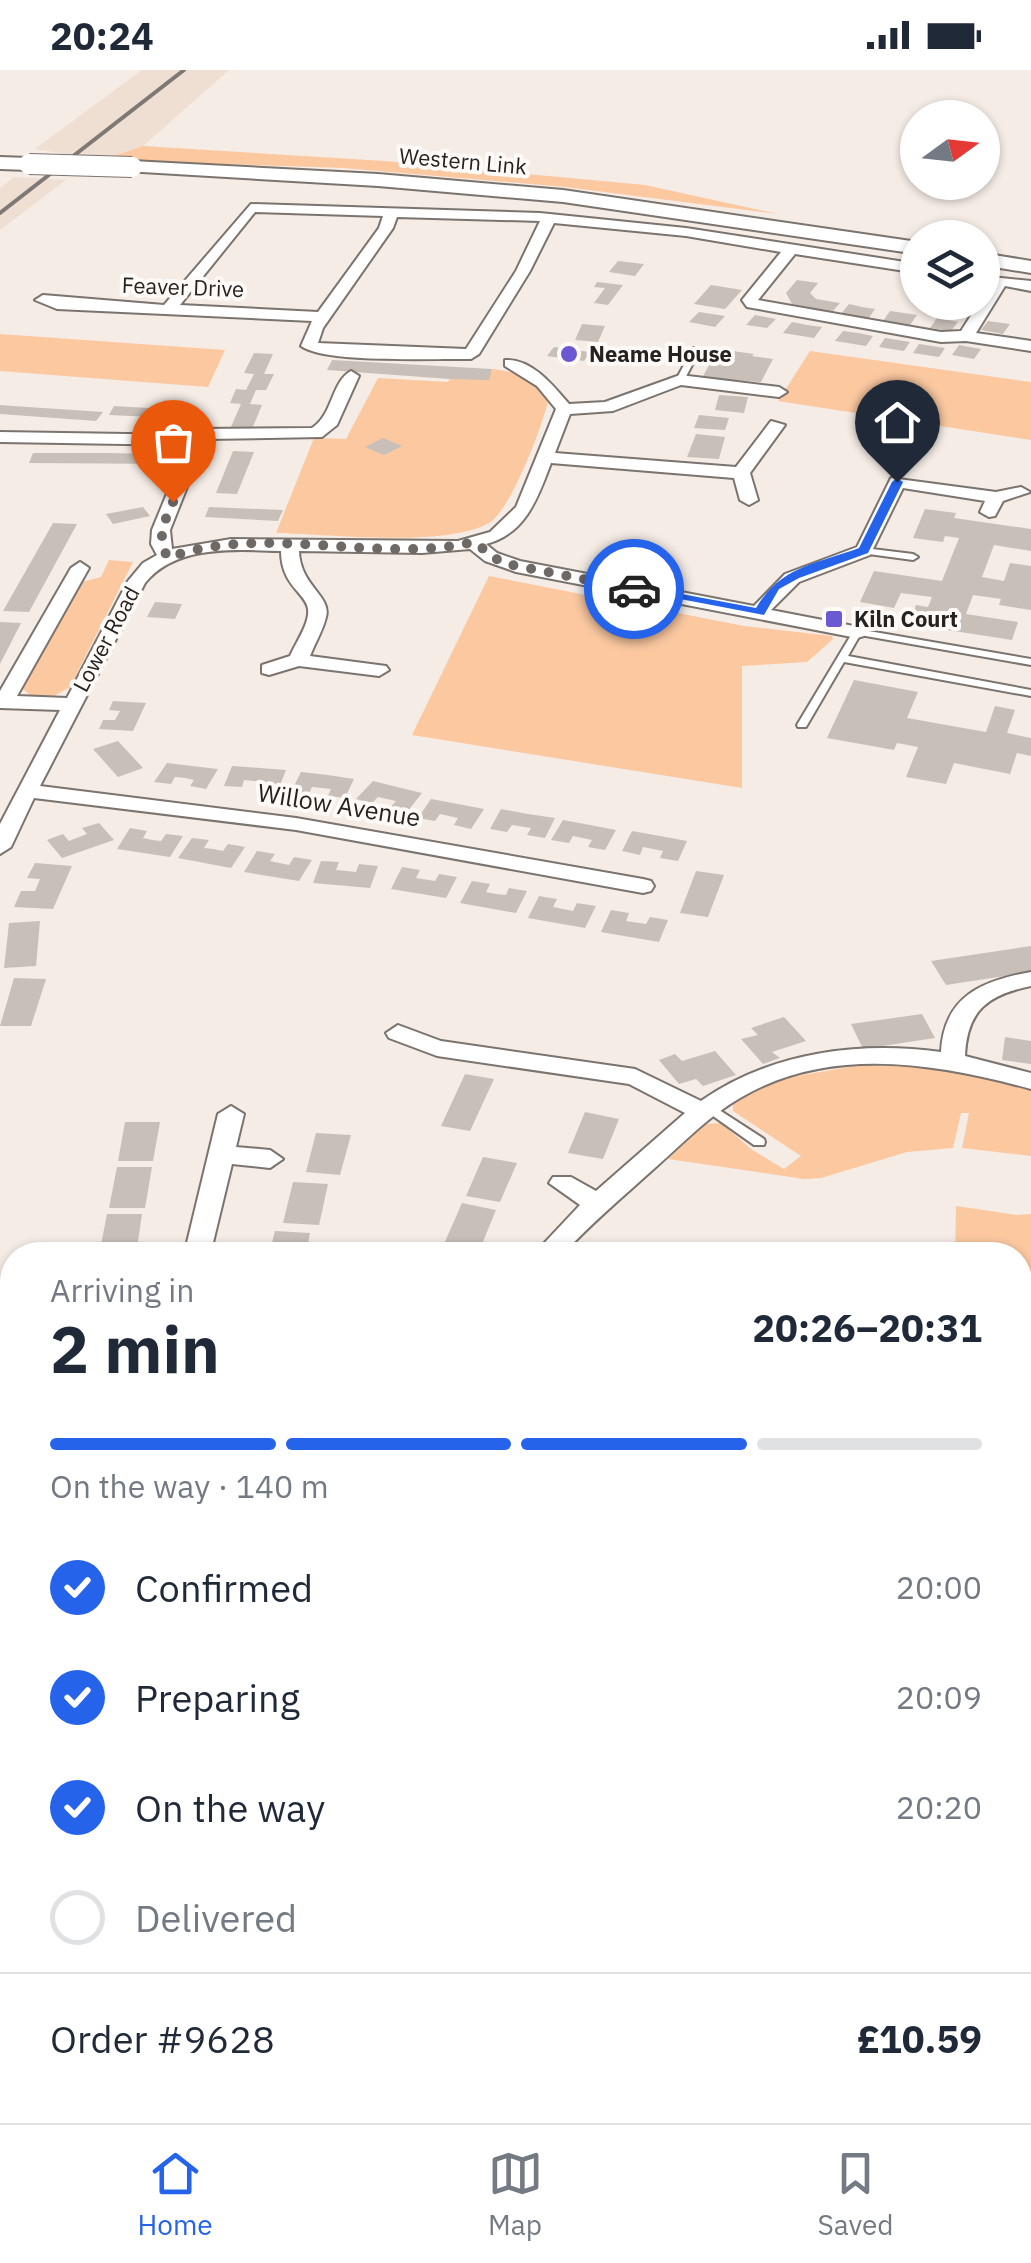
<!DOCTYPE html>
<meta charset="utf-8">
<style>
body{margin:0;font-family:"IBM Plex Sans",sans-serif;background:#f2f2f3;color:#1f2937;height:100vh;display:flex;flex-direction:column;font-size:38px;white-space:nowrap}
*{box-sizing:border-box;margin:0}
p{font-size:32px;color:#747a83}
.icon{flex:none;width:55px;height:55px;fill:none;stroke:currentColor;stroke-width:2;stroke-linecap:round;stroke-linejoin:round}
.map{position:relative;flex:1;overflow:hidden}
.details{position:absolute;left:0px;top:1172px;width:1032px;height:882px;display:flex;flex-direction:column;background:#fff;border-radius:40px 40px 0 0;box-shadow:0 2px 8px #0004}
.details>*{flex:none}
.needle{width:65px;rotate:75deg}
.buttons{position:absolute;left:900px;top:30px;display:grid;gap:20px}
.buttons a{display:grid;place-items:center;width:100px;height:100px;border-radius:50%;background:#fff;box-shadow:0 2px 8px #0004;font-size:50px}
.pin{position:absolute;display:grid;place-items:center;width:85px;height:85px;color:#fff;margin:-102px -42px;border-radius:50% 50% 50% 0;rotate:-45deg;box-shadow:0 0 10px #0007}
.pin .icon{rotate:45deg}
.courier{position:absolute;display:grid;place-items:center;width:100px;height:100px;margin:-50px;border:8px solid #2563eb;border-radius:50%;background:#fff;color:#222;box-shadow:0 2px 12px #0007}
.headline em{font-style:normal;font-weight:700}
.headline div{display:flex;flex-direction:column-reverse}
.headline{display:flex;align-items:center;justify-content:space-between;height:170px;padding:0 50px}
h1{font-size:65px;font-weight:700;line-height:75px}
.bar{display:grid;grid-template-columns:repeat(4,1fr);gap:15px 10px;align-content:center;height:120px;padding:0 50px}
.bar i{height:12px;border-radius:8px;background:#e0e1e3}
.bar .active{background:#2563eb}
.bar p{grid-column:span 4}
.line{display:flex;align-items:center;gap:25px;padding:0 50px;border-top:2px solid #e0e1e3}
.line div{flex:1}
ol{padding:0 50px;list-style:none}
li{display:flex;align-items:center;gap:30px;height:110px}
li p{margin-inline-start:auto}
li .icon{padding:10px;border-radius:50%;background:#2563eb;color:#fff;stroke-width:4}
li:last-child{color:#747a83}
li i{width:55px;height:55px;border:5px solid #e0e1e3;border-radius:50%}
.status{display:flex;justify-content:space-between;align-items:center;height:70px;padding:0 50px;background:#fff;direction:ltr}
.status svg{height:28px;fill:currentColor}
.dock{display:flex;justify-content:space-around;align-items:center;height:140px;border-top:2px solid #e0e1e3;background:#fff;font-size:28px;color:#747a83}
.dock a{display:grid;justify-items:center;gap:5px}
.dock .active{color:#2563eb}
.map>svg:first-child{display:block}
.built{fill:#efdfd3}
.green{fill:#fbc8a0}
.building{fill:#c8bfb8}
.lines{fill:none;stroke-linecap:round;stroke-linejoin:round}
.lane-casing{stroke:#7b736d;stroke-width:4}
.street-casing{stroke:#7b736d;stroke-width:4}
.secondary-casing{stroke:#7b736d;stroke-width:4}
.lane{fill:#fff;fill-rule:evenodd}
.street{fill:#fff;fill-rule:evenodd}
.secondary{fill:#fff;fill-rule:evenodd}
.rail{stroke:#7e7975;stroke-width:4}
.secondary-bridge-casing{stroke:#7b736d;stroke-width:22;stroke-linecap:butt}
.secondary-bridge{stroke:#fff;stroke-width:20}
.route{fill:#2563eb}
.done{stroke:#6e6965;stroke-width:10;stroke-dasharray:0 18}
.poi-dot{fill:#6b59d3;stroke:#fefaf7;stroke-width:4}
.labels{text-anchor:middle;stroke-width:8;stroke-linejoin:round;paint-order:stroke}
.far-street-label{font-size:22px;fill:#252220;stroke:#fefaf7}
.far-poi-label{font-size:22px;font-weight:bold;fill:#252220;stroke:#fefaf7;text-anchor:start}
.street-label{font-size:25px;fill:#252220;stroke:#fefaf7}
</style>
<div class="status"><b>20:24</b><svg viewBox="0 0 49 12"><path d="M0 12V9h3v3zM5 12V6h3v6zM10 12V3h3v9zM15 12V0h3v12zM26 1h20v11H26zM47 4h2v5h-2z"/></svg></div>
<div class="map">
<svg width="1031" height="2053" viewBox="0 0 1031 2053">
<rect width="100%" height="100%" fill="#f5ece5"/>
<!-- built -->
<g class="built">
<polygon points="142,0 229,0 143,76 102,90 35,79"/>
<polygon points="14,107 66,110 0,160 0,118"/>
</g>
<!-- green -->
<g class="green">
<polygon points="143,76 385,91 645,115 778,144 565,117 343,98 102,90"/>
<polygon points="0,264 225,280 208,317 0,301"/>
<polygon points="810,281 1031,312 1031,370 778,331"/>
<path d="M 492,299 C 514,301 538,309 548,330 C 543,356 510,441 489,453 C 445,478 328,464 276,463 L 314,368 L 346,369 L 378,308 L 448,312 L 451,307 L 488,309 Z"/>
<polygon points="109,490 133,492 70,617 54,626 30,625 23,619 82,512 101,507"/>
<polygon points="489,506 744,556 832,566 833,569 807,592 742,596 742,718 412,665"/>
<polygon points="861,995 939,997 1031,1020 1031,1086 962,1078 969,1043 961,1043 953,1078 907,1082 821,1108 804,1109 668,1089 705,1054 721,1053 751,1079 784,1099 801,1086 733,1041 733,1032 779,1009"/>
<polygon points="956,1136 1017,1145 1031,1144 1031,1457 1020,1442 1020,1324 1029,1325 1024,1235 1020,1233 1020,1185 955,1185"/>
</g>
<!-- building -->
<g class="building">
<polygon points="618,191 644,194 635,206 609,202"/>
<polygon points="797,210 818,213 810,223 816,229 840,233 832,242 792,234 786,223"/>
<polygon points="597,212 623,215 608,235 594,233 605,218 594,217"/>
<polygon points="711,215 742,220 725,239 694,234"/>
<polygon points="849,234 862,237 875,239 868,249 841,244"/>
<polygon points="890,241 904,243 917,245 910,255 883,251"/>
<polygon points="699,242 725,246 715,257 689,252"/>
<polygon points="755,245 776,249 767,258 746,255"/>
<polygon points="937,248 958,252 951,261 930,258"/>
<polygon points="988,251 1010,254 1003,264 981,260"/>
<polygon points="792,252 807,255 822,257 814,268 783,263"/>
<polygon points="582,254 605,256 598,272 575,270"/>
<polygon points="843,261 858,263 873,266 866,276 835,271"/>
<polygon points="885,268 910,272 904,281 879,277"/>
<polygon points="919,274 945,278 939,287 913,283"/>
<polygon points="959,275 981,279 974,289 952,285"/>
<polygon points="554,277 572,280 590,282 584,291 547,286"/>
<polygon points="718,279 754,284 752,286 773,289 761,312 702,308"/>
<polygon points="254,283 273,284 264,304 274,304 266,320 256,320 250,334 262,335 252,359 230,359 241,334 230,333 236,319 246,320 254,304 244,303"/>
<polygon points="332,290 492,299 489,310 450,309 327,300"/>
<polygon points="719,325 748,327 744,343 715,340"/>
<polygon points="0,335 13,336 103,342 96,351 0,344"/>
<polygon points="114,336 200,341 196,349 109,345"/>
<polygon points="699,345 729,348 725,360 694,358"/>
<polygon points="696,364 725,367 719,389 687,387"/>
<polygon points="383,368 402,376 384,385 365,377"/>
<polygon points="233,381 254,382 237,424 216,423"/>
<polygon points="33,383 103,383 175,384 172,394 29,393"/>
<polygon points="143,437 150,446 113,454 106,444"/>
<polygon points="209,437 283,440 278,451 205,447"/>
<polygon points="925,439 956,443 954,448 1031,459 1031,481 994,475 982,507 1004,511 1010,493 1031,496 1031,540 999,535 1001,529 973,525 966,544 1018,552 1012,570 909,554 916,535 928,537 932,527 901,523 894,538 860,532 874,501 942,511 959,468 945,466 943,472 913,468"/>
<polygon points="53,453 77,454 29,542 3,541"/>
<polygon points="155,532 182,534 175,549 147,547"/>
<polygon points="0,552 21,553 0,594"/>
<polygon points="854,610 918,622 907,648 986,662 995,636 1015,640 1007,663 1031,668 1031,686 1017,683 1010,704 954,693 946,714 906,707 918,677 897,673 894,680 827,668"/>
<polygon points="113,631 146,633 133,661 99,659 103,650 115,650 120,641 109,640"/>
<polygon points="118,671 130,684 143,698 118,707 93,679"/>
<polygon points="167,693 192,696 218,699 206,719 190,716 194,710 185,708 175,707 171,714 154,712"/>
<polygon points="232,696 260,698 286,700 278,720 261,719 263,712 254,711 244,710 242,717 224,716"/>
<polygon points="301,702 328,705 354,709 345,728 328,726 331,719 322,718 312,717 309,724 291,722"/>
<polygon points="373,711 397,717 422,723 407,742 390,738 396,731 378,727 372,733 356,729"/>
<polygon points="431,729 458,734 484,739 471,759 454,755 458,748 440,744 435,751 418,748"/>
<polygon points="501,739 528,744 555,748 545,768 527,765 531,758 512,755 507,762 490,759"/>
<polygon points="563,750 590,755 616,760 605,780 588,777 592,770 573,766 569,773 551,770"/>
<polygon points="99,753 114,770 62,788 47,770 63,764 69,771 87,764 82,758"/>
<polygon points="130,758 147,761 143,768 152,770 161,771 166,764 183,766 170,787 117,779"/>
<polygon points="632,761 660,766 687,771 678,791 660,788 663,781 643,777 640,785 622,781"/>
<polygon points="192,768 209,770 204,778 213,779 223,781 228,774 245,777 231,798 178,788"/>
<polygon points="257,781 275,784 270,791 289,795 294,787 312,790 299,811 244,802"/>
<polygon points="321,791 339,792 336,800 347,801 356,802 359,794 378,796 370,818 313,813"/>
<polygon points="35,793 72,796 53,839 14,837 21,821 35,821 40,809 27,808"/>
<polygon points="402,797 420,800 416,808 435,811 439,804 457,807 446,828 391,819"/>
<polygon points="696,801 724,805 708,847 680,843"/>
<polygon points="472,811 490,814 486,822 496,824 506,825 509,818 527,821 516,843 460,833"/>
<polygon points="539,826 557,829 553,837 573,841 577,833 596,836 585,858 528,848"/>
<polygon points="611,840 629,843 626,851 646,854 650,847 668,850 659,872 601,862"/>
<polygon points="40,851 36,896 4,898 9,853"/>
<polygon points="1031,876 1031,902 946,915 931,891"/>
<polygon points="14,908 46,909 31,956 0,956"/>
<polygon points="922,944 935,968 863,979 851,954"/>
<polygon points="784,947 806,971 772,982 780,988 763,994 741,969 758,965 751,958"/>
<polygon points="1005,967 1031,971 1031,994 1002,990"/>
<polygon points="715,981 736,1005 703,1016 696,1009 679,1014 659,990 675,984 682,991"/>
<polygon points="465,1004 494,1009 470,1061 441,1056"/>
<polygon points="585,1042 619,1049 603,1089 568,1083"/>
<polygon points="125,1052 160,1052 153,1091 118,1091"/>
<polygon points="316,1063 351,1065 340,1105 306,1102"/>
<polygon points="483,1087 517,1093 500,1132 466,1126"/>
<polygon points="117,1097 152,1097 145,1138 109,1138"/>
<polygon points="293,1112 328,1114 319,1155 283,1153"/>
<polygon points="462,1133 496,1140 479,1181 444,1174"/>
<polygon points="107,1144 142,1144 136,1185 99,1185"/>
<polygon points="275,1161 310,1163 306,1185 269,1185"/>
<polygon points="0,1365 12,1392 12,1399 0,1404"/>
<polygon points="1020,1700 1031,1713 1031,1723 1020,1730"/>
<polygon points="1031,1744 1031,1777 1020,1764 1020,1750"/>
<polygon points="0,1935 12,1962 12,1991 0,1998"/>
<polygon points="12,2012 12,2042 24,2042 28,2053 0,2053 0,2019"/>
<polygon points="620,2042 668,2042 665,2053 650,2053"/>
</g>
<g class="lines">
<defs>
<g id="lane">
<polygon points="693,278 700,280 683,312 677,312 676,310"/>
<polygon points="864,478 913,484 918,487 913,490 861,483 861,479"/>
<polygon points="857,559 1031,589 1031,595 860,565 848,586 1031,620 1031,626 844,592 806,657 798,657 797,655 854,560"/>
<polygon points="710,1034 764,1069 765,1072 764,1075 754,1075 706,1041 704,1038 706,1035"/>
</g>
<g id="street">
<path d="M 251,134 L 540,143 L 686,158 L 918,194 L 918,203 L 795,184 L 758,230 L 941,262 L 961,261 L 991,214 L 982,212 L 982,206 L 1031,211 L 1031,221 L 1005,216 L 976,263 L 1031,271 L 1031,281 L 966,271 L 941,272 L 747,237 L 742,230 L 781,182 L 686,166 L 554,153 L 530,201 L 479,284 L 471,289 C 435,288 327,294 301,276 L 312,251 L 57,239 L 35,230 L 43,225 L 164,235 ZM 255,142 L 383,146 L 379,158 L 318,242 L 180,235 ZM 397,147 L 540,151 L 516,201 L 466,279 L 318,273 L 323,258 L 393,158 Z"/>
<path d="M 505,290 C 531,288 553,315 569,334 L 605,332 L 680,305 L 779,317 L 787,322 L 779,327 L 681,315 L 613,341 L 570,344 L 555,383 L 736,397 L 771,351 L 785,355 L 750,403 L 758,430 L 749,435 L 740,430 L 734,408 L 551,393 C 538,427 526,464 486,474 L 497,483 L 520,491 L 754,536 L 785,504 L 857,477 L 891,408 L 996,422 L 1021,417 L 1030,422 L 1003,431 L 995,446 L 989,447 L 980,442 L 985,431 L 903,418 L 870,485 L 799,512 L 771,540 L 864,558 L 864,566 L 857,568 L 516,502 L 485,491 L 470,479 L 422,483 L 299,481 C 300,516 332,526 326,547 C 323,560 315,573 310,586 L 386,596 L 389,600 L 379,606 L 299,596 L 269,605 L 262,603 L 262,595 L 290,586 C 295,574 310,553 308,539 C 306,523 281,516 281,481 C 236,480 177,474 145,513 L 40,716 L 296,748 L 643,809 L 651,811 L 654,816 L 651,821 L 643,823 L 296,760 L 34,728 L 11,777 L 0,784 L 0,754 L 60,640 L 0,638 L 0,621 L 71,498 L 80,492 L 89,498 L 17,626 L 67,628 L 128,511 L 143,493 L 157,485 L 151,474 L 152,460 L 187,375 L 0,372 L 0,362 L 191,365 L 200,359 L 312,358 C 333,345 331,312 351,301 L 359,306 L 337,355 L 322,367 L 206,369 L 170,460 L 172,479 L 231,469 L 458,471 L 490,462 L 516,437 L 556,339 L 537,316 L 505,296 Z"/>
<path d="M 1031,902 L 1031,916 C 988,925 967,940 965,986 L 1031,1003 L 1031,1019 C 935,993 830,975 740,1028 C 709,1046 684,1072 657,1096 C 625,1125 591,1153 562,1185 L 533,1185 L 580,1135 L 549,1113 L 553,1107 L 571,1107 L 596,1121 L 685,1043 L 629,1014 L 437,986 L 389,968 L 386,963 L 398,955 L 441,971 L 635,999 L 701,1031 C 771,982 859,971 941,982 C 944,926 982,911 1031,902 Z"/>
<polygon points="231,1036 244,1044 236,1077 270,1080 283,1089 270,1098 232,1094 210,1185 184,1185 218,1044"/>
<polygon points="12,1430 12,1454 0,1458 0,1434"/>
<polygon points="1020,1519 1031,1523 1031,1576 1020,1572"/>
<polygon points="0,1676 12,1681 12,1729 0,1724"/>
<polygon points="166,2042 205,2042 210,2053 171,2053"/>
</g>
<g id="secondary">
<polygon points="0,87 29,88 38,94 29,100 0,99"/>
<polygon points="132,91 378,104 563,120 918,172 918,184 563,132 378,116 125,101 125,93"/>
<polygon points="982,183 1031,191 1031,203 982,195"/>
</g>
</defs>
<!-- lane casing -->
<use href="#lane" class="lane-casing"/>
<!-- street casing -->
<use href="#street" class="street-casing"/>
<!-- secondary casing -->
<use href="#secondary" class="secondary-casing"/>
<!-- lane -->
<use href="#lane" class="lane"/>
<!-- street -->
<use href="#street" class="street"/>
<!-- secondary -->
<use href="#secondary" class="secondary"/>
<!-- rail -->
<polyline class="rail" points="0,143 184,0"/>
<defs>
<polyline id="secondary-bridge" points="29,94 132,97"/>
</defs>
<!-- secondary-bridge casing -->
<use href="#secondary-bridge" class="secondary-bridge-casing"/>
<!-- secondary-bridge -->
<use href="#secondary-bridge" class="secondary-bridge"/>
</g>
<!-- route -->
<path class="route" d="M 897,408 L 903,412 L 868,483 L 799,508 L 779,519 L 764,545 L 628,519 L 634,515 L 756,538 C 781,496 816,494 859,478 L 892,412 Z"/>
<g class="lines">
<!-- done -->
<path class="done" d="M 173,432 C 164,453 156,467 168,488 C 265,452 374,495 474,472 L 502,493 L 634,519"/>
</g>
<!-- markers -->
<g class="poi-dot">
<circle cx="569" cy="284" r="10"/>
<rect x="824" y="539" width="20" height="20" rx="5"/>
</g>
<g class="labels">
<!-- far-street labels -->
<g class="far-street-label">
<text transform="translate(463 91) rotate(5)" y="8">Western Link</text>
<text transform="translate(183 217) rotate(2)" y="8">Feaver Drive</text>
<text transform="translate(106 569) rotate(-62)" y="8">Lower Road</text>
</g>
<!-- far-poi labels -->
<g class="far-poi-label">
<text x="589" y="292">Neame House</text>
<text x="854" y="557">Kiln Court</text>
</g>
<!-- street labels -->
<g class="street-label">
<text transform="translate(339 735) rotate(9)" y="9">Willow Avenue</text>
</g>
</g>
</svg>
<div class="buttons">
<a><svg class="needle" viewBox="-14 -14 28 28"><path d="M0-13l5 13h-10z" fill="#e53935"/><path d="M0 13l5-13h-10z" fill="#747a83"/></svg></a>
<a><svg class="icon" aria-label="layers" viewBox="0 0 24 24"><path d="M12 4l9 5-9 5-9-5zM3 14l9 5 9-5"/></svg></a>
</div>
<div class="pin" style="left:173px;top:432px;background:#ea580c"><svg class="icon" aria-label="bag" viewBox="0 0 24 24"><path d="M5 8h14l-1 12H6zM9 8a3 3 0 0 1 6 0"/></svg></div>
<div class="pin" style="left:897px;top:412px;background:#1f2937"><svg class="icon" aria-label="home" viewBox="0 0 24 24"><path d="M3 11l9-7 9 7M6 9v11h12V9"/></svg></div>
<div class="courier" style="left:634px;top:519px"><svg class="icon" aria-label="car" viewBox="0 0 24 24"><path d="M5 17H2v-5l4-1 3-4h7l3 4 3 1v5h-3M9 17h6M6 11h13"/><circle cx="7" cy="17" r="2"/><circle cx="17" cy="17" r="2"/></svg></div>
<section class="details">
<div class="headline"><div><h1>2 min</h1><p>Arriving in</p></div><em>20:26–20:31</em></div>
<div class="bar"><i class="active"></i><i class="active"></i><i class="active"></i><i></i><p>On the way · 140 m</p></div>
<ol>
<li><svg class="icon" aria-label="check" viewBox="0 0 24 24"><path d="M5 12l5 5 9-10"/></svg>Confirmed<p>20:00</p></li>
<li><svg class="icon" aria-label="check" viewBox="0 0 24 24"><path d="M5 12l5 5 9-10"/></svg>Preparing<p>20:09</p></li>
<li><svg class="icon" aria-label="check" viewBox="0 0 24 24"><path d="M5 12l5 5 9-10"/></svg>On the way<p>20:20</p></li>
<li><i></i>Delivered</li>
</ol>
<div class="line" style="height:130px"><div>Order #9628</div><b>£10.59</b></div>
</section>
</div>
<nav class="dock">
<a class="active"><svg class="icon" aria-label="home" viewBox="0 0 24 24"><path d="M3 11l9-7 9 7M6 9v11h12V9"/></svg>Home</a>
<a><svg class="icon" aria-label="map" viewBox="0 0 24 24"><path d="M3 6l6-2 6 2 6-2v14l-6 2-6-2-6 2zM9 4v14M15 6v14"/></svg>Map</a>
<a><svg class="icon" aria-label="saved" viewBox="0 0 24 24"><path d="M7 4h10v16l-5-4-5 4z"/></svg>Saved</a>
</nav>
